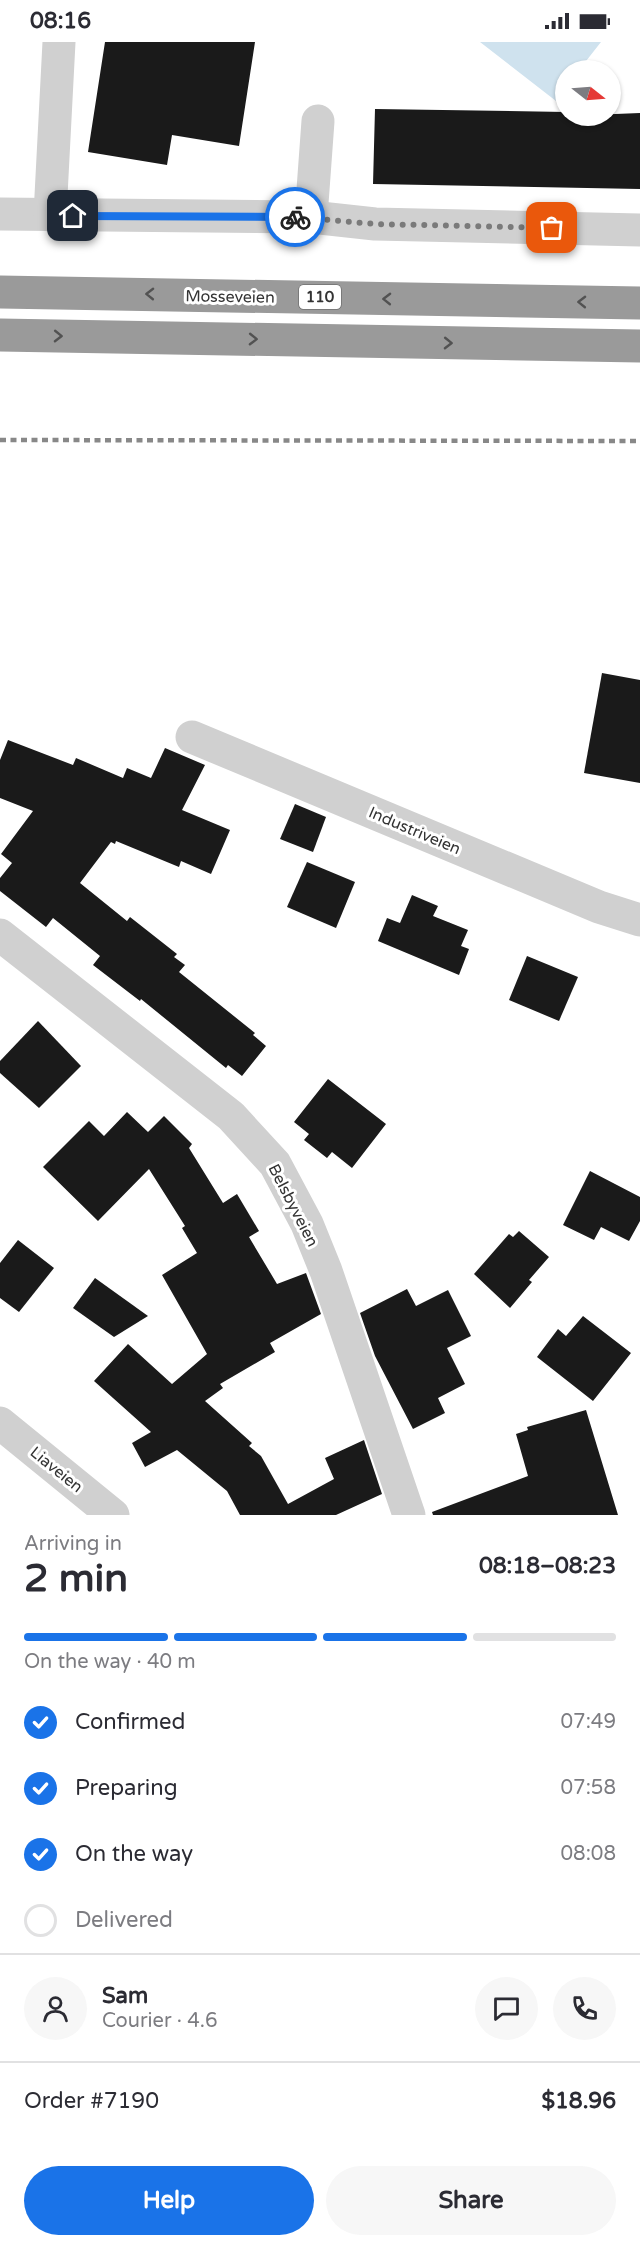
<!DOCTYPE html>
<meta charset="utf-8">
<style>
body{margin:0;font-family:"Varela Round",sans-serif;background:#f7f7f7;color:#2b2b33;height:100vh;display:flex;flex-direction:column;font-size:22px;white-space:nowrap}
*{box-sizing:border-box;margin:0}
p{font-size:20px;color:#7c7c81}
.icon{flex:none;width:33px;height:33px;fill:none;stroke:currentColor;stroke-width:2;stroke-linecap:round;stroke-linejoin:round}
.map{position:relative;height:1473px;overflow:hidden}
.sheet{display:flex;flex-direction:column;background:#fff;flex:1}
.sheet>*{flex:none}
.needle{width:39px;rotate:107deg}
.buttons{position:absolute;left:555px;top:18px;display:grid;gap:12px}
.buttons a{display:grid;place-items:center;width:66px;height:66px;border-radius:50%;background:#fff;box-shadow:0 2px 4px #0004;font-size:30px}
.pin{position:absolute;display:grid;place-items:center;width:51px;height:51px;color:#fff;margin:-26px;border-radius:12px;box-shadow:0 3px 9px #0006}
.courier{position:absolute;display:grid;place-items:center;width:60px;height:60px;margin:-30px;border:4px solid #1a73e8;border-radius:50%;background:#fff;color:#222;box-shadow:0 2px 8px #0007}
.overview em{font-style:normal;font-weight:800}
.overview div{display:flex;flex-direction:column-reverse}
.overview{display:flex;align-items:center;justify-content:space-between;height:102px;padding:0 24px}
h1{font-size:39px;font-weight:800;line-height:45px}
.bar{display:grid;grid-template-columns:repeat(4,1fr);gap:9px 6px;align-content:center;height:72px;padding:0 24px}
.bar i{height:8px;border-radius:4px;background:#e1e1e2}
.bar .on{background:#1a73e8}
.bar p{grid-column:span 4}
.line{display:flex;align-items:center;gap:15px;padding:0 24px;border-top:2px solid #e1e1e2}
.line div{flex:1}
.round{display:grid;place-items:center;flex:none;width:63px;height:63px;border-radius:32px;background:#f7f7f7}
ol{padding:0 24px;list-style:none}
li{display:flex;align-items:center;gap:18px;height:66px}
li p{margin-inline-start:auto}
li .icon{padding:6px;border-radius:50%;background:#1a73e8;color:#fff;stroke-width:4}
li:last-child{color:#7c7c81}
li i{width:33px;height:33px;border:3px solid #e1e1e2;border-radius:50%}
.cta{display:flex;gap:12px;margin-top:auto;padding:12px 24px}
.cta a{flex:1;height:69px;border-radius:36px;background:#1a73e8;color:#fff;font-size:24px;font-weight:800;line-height:69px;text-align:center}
.cta a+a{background:#f7f7f7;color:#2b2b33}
.status{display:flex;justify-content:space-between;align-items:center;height:42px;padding:0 30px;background:#fff;direction:ltr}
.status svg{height:16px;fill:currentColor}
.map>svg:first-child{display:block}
.water{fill:#cfe2ee}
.building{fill:#1a1a1a}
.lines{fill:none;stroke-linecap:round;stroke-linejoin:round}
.minor{stroke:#d0d0d0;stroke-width:33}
.highway{stroke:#9a9a9a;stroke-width:33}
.rail{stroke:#888;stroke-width:4.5;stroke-dasharray:6 4.5;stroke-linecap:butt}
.oneway{stroke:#525252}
.done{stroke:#7a7a7a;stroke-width:6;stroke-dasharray:0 10.8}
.route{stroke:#1a73e8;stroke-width:8}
.labels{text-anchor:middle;stroke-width:6;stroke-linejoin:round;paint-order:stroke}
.shield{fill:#fff;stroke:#707070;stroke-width:1.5}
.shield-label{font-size:15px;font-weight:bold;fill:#333}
.street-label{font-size:16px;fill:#333;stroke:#fff}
</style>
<div class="status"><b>08:16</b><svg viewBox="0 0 49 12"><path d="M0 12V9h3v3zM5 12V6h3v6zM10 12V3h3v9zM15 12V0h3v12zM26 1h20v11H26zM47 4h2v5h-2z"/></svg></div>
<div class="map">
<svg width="640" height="1473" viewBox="0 0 640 1473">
<rect width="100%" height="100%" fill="#fff"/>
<!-- water -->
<polygon class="water" points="480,0 601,0 579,28 566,28 565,46 556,59"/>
<!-- building -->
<g class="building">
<polygon points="105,0 255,0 239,104 172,93 167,123 88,110"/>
<polygon points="375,67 566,70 566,74 640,71 640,147 373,142"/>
<polygon points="602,631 640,638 640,741 584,731"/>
<polygon points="8,698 73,723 76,716 123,736 127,726 151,736 165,706 205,723 182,768 230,788 211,832 181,819 179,825 116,799 115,802 111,800 80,841 127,879 130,875 177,912 174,915 185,923 179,930 255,991 253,993 266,1004 242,1034 228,1023 226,1026 141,957 140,959 93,923 100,914 53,876 46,885 0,849 0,836 12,821 1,812 33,769 0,756 0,718"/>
<polygon points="295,762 326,775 313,810 280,797"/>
<polygon points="307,820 355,840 336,886 287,865"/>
<polygon points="412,853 438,864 433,874 468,888 461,904 469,907 459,933 378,899 387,876 400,881"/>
<polygon points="527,914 578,935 559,979 509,958"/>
<polygon points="38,979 81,1024 39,1066 0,1031 0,1019"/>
<polygon points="328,1037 386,1082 352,1126 332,1110 327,1116 304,1098 309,1092 294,1080"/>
<polygon points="127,1070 148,1090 164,1074 192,1102 189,1106 223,1161 237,1152 259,1189 249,1195 277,1242 306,1231 321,1272 270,1301 275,1310 220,1342 223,1346 205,1359 252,1401 249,1404 261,1414 288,1462 334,1437 325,1416 364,1398 382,1452 336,1473 240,1473 227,1449 177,1408 145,1425 132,1401 151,1390 94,1339 128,1302 172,1342 207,1312 162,1233 197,1211 182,1186 185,1184 149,1127 98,1179 43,1125 89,1079 104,1094"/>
<polygon points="590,1129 640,1155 640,1179 629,1199 601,1185 594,1198 563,1183"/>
<polygon points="519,1189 549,1215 529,1238 532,1240 510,1266 474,1232 509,1192 513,1195"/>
<polygon points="18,1198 54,1226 19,1270 0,1256 0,1221"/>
<polygon points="95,1236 148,1274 114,1295 73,1266"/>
<polygon points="407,1247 416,1264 448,1248 471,1294 447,1306 465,1342 438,1356 445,1371 413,1387 375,1314 360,1271"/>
<polygon points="583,1274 631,1311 593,1359 537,1315 558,1287 566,1294"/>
<polygon points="586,1368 618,1473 433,1473 432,1470 528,1434 516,1392 528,1388 527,1385"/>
</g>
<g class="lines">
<!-- minor -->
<g class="minor">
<polyline points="0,172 311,175 375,182 640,188"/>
<polyline points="50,173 59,0"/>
<polyline points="311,175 318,79"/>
<polyline points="192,695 599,865 640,878"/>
<polyline points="0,893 231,1074 275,1122 307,1182 326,1229 409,1473"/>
<polyline points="0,1381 113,1473"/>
</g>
<!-- highway -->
<g class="highway">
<polyline points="0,250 640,261"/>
<polyline points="0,293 640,304"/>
</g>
<!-- rail -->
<polyline class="rail" points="0,398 640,399"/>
</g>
<!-- one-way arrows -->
<defs><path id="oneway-chevron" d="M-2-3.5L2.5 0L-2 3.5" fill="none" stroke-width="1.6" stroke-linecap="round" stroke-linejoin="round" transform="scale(1.5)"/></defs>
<g class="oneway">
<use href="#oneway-chevron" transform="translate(150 252) rotate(-179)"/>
<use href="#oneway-chevron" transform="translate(387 257) rotate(-179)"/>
<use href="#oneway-chevron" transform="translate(582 260) rotate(-179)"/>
<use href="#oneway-chevron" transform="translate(58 294) rotate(1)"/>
<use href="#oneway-chevron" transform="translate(253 297) rotate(1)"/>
<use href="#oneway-chevron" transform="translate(448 301) rotate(1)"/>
</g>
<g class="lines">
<!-- done -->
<polyline class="done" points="295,175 375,182 552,186"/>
<!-- route -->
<polyline class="route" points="73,174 295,175"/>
</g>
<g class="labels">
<!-- shield labels -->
<rect class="shield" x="299" y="243" width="42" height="24" rx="4.5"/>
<g class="shield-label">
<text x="320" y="260">110</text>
</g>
<!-- street labels -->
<g class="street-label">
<text transform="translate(230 254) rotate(1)" y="6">Mosseveien</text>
<text transform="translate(415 788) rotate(23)" y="6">Industriveien</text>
<text transform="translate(294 1163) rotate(63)" y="6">Belsbyveien</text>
<text transform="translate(57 1427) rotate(39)" y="6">Liaveien</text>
</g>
</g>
</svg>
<div class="buttons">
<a><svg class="needle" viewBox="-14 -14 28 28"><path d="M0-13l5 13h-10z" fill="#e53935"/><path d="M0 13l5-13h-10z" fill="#7c7c81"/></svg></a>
</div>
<div class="pin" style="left:552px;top:186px;background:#ea580c"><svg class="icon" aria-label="bag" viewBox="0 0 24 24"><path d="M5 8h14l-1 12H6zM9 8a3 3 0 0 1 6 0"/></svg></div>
<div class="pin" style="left:73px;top:174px;background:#1f2937"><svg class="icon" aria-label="home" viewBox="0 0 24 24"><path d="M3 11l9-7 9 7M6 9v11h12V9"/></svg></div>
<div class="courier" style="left:295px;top:175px"><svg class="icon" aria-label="bike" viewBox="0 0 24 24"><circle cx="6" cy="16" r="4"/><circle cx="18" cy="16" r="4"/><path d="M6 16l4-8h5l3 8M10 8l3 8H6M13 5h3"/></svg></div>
</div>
<section class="sheet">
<div class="overview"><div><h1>2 min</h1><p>Arriving in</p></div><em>08:18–08:23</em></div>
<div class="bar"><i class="on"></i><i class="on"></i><i class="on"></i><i></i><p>On the way · 40 m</p></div>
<ol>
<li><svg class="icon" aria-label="check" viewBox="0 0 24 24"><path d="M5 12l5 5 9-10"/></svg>Confirmed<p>07:49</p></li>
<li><svg class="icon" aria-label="check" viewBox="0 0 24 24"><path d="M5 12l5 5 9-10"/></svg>Preparing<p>07:58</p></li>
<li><svg class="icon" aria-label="check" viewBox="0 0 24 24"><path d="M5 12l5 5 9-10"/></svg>On the way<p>08:08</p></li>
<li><i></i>Delivered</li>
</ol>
<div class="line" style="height:108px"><a class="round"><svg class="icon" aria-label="person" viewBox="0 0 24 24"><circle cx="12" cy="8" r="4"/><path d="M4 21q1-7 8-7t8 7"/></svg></a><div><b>Sam</b><p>Courier · 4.6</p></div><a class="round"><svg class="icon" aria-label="chat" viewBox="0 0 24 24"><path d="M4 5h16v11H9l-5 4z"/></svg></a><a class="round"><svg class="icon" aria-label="phone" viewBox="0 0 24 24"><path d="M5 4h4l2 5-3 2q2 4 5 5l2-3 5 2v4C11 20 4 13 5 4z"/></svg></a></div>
<div class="line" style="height:78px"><div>Order #7190</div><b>$18.96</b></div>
<div class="cta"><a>Help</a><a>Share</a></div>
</section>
